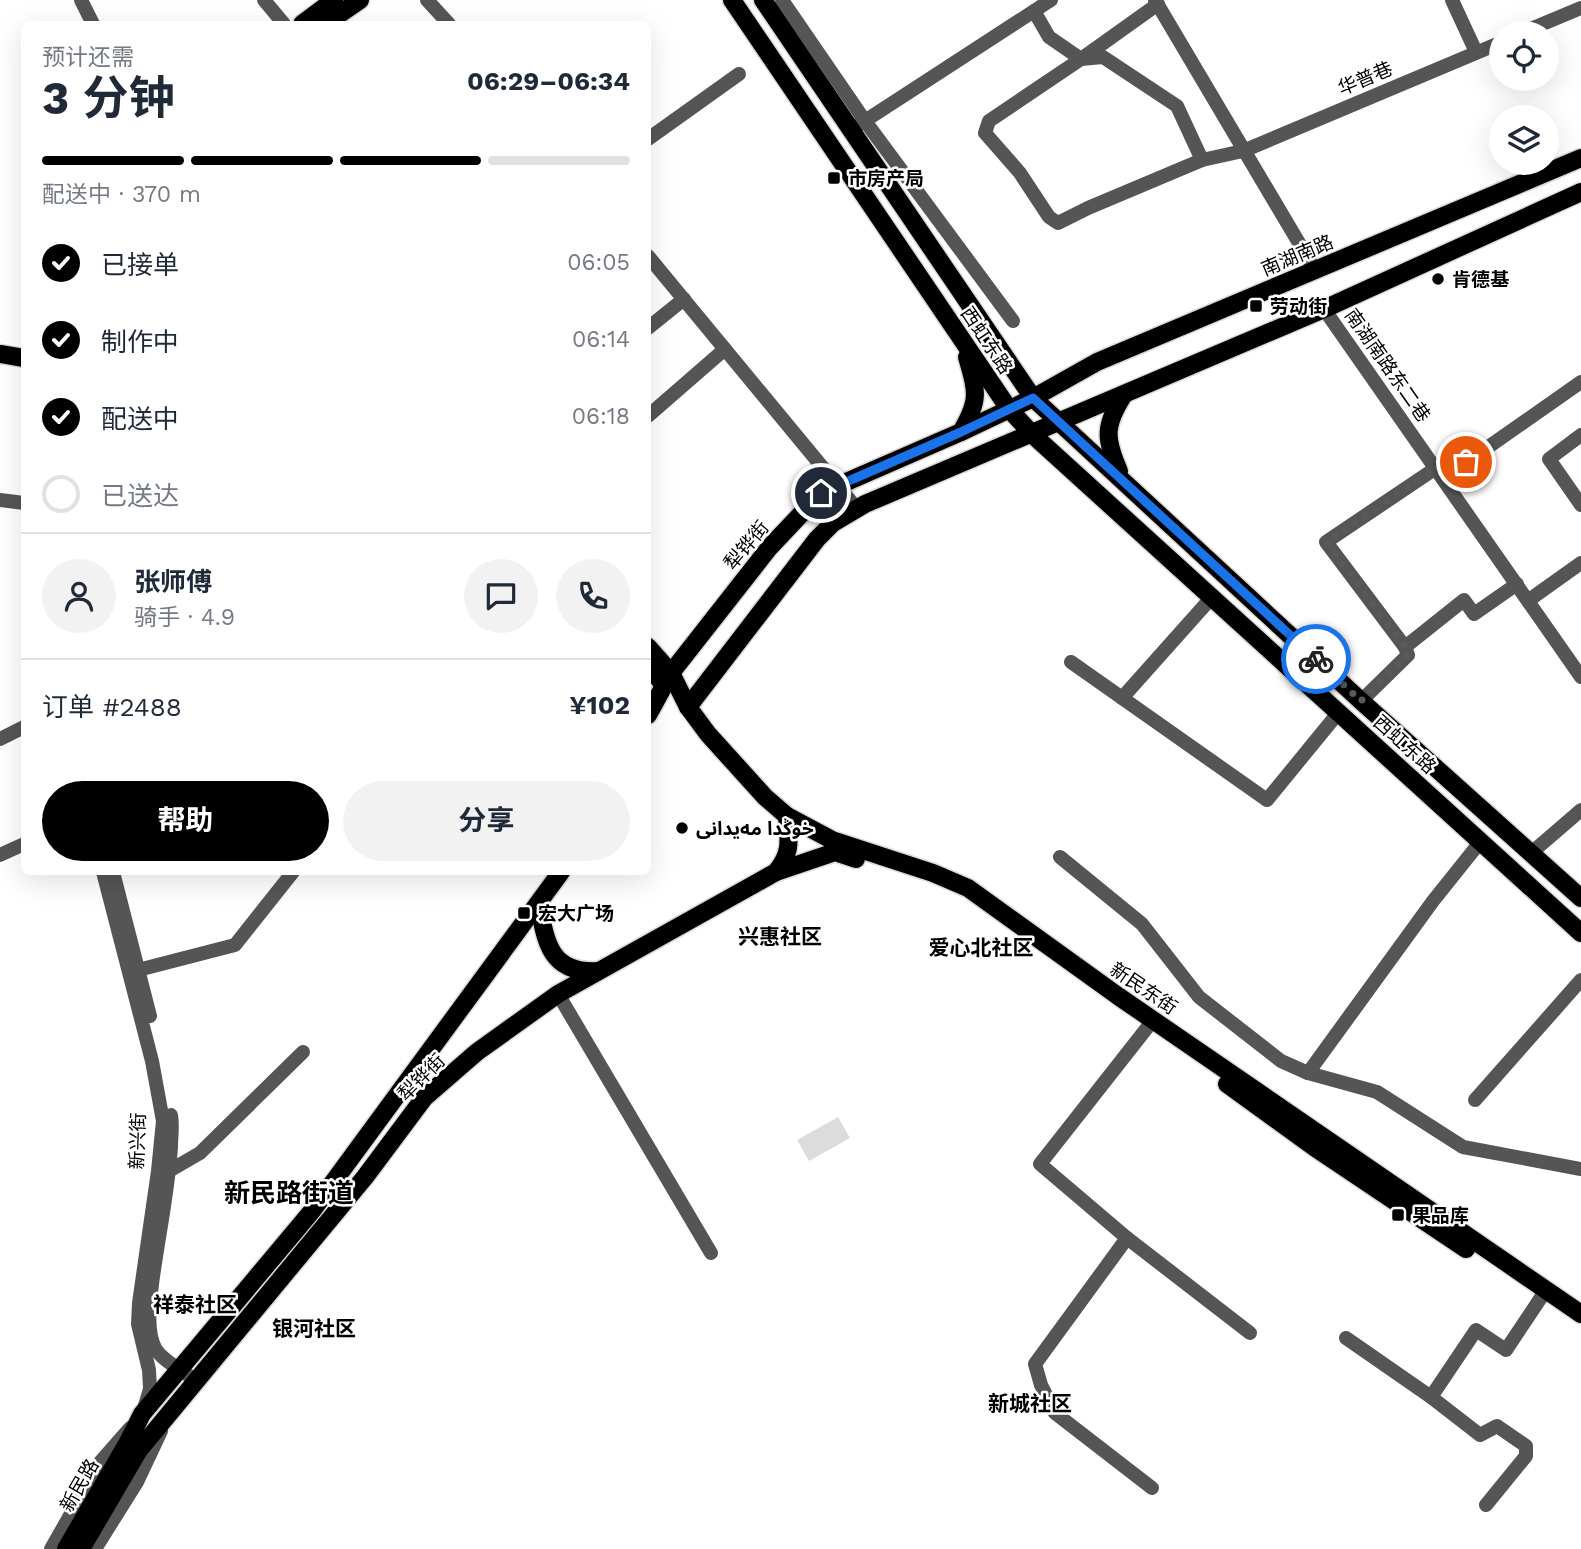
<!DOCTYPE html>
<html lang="zh">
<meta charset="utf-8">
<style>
body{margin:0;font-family:"Work Sans","Noto Sans Arabic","Noto Sans SC",sans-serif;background:#f2f2f3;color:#1f2937;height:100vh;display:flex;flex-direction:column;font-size:26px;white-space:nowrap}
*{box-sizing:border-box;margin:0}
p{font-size:23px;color:#747a83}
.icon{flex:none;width:38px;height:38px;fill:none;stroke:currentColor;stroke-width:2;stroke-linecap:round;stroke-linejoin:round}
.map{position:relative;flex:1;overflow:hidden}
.details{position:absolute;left:21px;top:21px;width:630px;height:854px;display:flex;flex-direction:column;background:#fff;border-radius:10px;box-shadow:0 7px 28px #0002}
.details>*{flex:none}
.controls{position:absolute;left:1489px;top:21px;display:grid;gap:14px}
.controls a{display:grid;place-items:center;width:70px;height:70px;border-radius:50%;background:#fff;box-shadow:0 7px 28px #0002;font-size:35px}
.pin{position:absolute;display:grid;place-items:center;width:60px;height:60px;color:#fff;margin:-30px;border:4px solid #fff;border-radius:50%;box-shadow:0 2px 7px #0007}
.courier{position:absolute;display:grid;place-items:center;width:70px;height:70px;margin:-35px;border:5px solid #1a73e8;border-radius:50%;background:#fff;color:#222;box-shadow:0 2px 9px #0007}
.head em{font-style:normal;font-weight:700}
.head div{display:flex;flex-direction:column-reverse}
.head{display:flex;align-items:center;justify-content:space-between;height:119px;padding:0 21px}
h1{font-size:46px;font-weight:700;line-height:52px}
.bar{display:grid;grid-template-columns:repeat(4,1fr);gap:10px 7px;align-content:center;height:84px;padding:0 21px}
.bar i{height:9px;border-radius:5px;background:#e0e1e3}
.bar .active{background:#000}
.bar p{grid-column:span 4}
.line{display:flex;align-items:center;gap:18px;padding:0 21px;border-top:2px solid #e0e1e3}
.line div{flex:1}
.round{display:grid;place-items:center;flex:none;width:74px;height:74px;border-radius:37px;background:#f2f2f3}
ol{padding:0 21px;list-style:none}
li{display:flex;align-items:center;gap:21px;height:77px}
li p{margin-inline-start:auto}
li .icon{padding:7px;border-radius:50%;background:#000;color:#fff;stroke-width:4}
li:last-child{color:#747a83}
li i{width:38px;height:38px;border:4px solid #e0e1e3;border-radius:50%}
.cta{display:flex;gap:14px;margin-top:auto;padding:14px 21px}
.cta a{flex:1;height:80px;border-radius:42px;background:#000;color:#fff;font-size:28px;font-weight:700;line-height:80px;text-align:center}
.cta a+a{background:#f2f2f3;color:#1f2937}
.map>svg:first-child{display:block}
.green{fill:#dcdcdc}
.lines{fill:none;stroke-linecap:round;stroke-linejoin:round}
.major-casing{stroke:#dbdbdb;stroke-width:21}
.minor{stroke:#555;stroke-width:14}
.major{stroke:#000;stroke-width:18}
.done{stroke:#595959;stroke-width:7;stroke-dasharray:0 12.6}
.route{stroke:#1a73e8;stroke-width:9}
.poi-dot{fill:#000;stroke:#fff;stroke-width:2.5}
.labels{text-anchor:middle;stroke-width:5;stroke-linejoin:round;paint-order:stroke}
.street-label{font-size:19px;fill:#000;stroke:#fff}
.poi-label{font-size:19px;font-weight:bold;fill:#000;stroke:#fff;text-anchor:start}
.neighbourhood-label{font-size:21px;font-weight:bold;fill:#000;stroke:#fff}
.district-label{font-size:26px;font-weight:bold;fill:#000;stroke:#fff}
</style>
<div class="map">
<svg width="1581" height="1549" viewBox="0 0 1581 1549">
<rect width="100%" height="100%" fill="#fff"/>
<!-- green -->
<polygon class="green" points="838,1117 850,1138 809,1161 797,1140"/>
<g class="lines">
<defs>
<g id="major">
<polyline points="732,0 1009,409 1033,435 1581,933"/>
<polyline points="763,0 1033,398 1361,701 1581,898"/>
<polyline points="302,24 334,0"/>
<polyline points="325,24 360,0"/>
<polyline points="0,354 24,358"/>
<path d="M 961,432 C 980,400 977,392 967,357"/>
<path d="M 1119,471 C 1105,439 1104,426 1123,396"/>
<polyline points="648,647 671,673 688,707 708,734 765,797 787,816 832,840 933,873 968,888 1118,996 1581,1314"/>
<polyline points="648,666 664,685"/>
<polyline points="688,707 817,539 833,523 865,504 1324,309 1581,192"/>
<polyline points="648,715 671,673 769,548 821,493 961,432 1033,398 1097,362 1581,158"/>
<polyline points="776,872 835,852 856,859"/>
<path d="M 539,903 C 545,943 551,974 598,971"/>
<polyline points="1227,1084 1314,1147 1466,1249"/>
<polyline points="66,1549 128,1442 142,1414 312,1211 561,872"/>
<path d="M 81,1549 L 139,1450 L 365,1177 L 424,1098 L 477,1052 L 558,994 L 776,872 C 792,853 789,840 787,816"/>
</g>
</defs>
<!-- major casing -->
<use href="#major" class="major-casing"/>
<!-- minor -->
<g class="minor">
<polyline points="81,0 93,24"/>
<polyline points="264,0 284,24"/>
<polyline points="427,0 449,24"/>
<polyline points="782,0 865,121 1013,321"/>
<polyline points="1155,0 1315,270"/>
<polyline points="1452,0 1476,52"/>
<polyline points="1158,4 1081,59 989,121 985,133 1020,173 1049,217 1058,223 1088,208 1202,160 1243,151 1502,42"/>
<polyline points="1034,11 1049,37 1081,59 1103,57 1177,106 1202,160"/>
<polyline points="1521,33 1581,8"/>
<polyline points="857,126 1051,0"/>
<polyline points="648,139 739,74"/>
<polyline points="648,256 857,509"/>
<polyline points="1324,309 1581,677"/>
<polyline points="648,328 684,299"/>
<polyline points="648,416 725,349"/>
<polyline points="1581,435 1549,459 1581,505"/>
<polyline points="1444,478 1581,382"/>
<polyline points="0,500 24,503"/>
<polyline points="1529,600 1581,563"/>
<polyline points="1405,647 1326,542 1436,468"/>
<polyline points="1071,662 1267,800 1339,712"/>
<polyline points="1122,698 1213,596"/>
<polyline points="1361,701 1408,655 1405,647 1464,600 1474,614 1517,584"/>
<polyline points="0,739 24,727"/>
<polyline points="1530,854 1581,810"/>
<polyline points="0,855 24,844"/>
<polyline points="1060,857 1142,924 1199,997 1281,1061 1308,1073 1377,1092 1463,1147 1581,1169"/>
<polyline points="103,872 152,1061 163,1121 158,1171 139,1303 138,1324 149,1370 150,1389 144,1409"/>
<polyline points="113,872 150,1016"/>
<polyline points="138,970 235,945 293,872"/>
<polyline points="558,994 711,1253"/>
<polyline points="1308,1073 1433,901 1481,841"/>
<polyline points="1475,1100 1581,980"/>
<path d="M 171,1115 C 173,1125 171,1136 171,1147 C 168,1193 158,1238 152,1284 C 150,1304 146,1330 155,1348 C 162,1361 184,1371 196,1381"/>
<polyline points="169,1171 200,1153 303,1052"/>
<polyline points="1127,1238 1250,1333"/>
<polyline points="1346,1338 1431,1397 1480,1435 1497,1426 1526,1446 1526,1456 1486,1505"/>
<polyline points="1431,1397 1476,1330 1506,1350 1546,1290"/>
<polyline points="1152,1488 1055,1413 1041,1385 1035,1364 1127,1238 1040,1164 1154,1019"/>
<polyline points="51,1549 101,1461 130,1428"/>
<polyline points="95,1549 137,1482 161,1431"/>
</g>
<!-- major -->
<use href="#major" class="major"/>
</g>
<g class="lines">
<!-- done -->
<polyline class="done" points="1316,659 1361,701 1408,655 1405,647 1326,542 1436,468 1444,478 1466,462"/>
<!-- route -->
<polyline class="route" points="821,493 961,432 1033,398 1316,659"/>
</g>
<!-- markers -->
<g class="poi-dot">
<rect x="827" y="171" width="14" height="14" rx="3.5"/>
<circle cx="1438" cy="279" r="7"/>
<rect x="1249" y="299" width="14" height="14" rx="3.5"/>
<circle cx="682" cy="828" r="7"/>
<rect x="517" y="906" width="14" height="14" rx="3.5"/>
<rect x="1391" y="1208" width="14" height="14" rx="3.5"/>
</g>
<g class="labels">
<!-- street labels -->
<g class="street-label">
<text transform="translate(1365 78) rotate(-23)" y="7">华普巷</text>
<text transform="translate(1297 255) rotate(-23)" y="7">南湖南路</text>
<text transform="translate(987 340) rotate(56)" y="7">西虹东路</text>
<text transform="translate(1388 365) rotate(55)" y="7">南湖南路东二巷</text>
<text transform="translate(746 545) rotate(-50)" y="7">犁铧街</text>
<text transform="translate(1405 744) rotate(42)" y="7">西虹东路</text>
<text transform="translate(1144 988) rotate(34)" y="7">新民东街</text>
<text transform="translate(421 1077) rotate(-45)" y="7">犁铧街</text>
<text transform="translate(137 1141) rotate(-88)" y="7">新兴街</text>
<text transform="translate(79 1485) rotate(-60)" y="7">新民路</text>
</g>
<!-- poi labels -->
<g class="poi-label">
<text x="848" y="185">市房产局</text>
<text x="1452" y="286">肯德基</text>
<text x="1270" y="313">劳动街</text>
<text x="696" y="835">خوڭدا مەيدانى</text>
<text x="538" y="920">宏大广场</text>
<text x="1412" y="1222">果品库</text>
</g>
<!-- neighbourhood labels -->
<g class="neighbourhood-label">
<text x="780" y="944">兴惠社区</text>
<text x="981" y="955">爱心北社区</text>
<text x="195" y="1312">祥泰社区</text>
<text x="314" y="1336">银河社区</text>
<text x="1030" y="1411">新城社区</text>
</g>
<!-- district labels -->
<g class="district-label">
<text x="289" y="1202">新民路街道</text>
</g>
</g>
</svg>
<div class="controls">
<a><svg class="icon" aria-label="locate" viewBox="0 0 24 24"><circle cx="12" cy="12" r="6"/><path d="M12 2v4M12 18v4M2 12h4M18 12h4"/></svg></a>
<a><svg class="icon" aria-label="layers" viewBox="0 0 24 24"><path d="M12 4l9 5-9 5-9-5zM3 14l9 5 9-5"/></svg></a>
</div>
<div class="pin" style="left:1466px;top:462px;background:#ea580c"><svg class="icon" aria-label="bag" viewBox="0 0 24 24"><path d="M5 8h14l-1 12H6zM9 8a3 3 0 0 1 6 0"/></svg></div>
<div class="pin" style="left:821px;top:493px;background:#1f2937"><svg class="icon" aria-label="home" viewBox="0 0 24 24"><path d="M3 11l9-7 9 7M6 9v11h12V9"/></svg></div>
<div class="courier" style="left:1316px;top:659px"><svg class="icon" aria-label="bike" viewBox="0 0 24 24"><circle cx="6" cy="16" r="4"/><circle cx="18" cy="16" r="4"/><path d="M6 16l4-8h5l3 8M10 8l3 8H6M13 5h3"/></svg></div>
<section class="details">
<div class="head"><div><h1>3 分钟</h1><p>预计还需</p></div><em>06:29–06:34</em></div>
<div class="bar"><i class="active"></i><i class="active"></i><i class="active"></i><i></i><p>配送中 · 370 m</p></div>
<ol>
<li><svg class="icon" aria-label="check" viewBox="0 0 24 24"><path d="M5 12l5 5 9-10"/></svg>已接单<p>06:05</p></li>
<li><svg class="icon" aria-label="check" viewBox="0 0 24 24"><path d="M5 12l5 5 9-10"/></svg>制作中<p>06:14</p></li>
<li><svg class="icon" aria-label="check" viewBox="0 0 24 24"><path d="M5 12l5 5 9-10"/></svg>配送中<p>06:18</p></li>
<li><i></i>已送达</li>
</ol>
<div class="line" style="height:126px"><a class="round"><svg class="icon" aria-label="person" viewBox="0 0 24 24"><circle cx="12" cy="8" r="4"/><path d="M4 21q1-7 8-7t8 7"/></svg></a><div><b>张师傅</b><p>骑手 · 4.9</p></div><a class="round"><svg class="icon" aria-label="chat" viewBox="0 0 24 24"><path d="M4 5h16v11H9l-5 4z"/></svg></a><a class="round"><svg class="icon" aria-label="phone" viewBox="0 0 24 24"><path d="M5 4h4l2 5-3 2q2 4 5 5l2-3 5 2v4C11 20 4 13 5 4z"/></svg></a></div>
<div class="line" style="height:91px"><div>订单 #2488</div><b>¥102</b></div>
<div class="cta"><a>帮助</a><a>分享</a></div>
</section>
</div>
